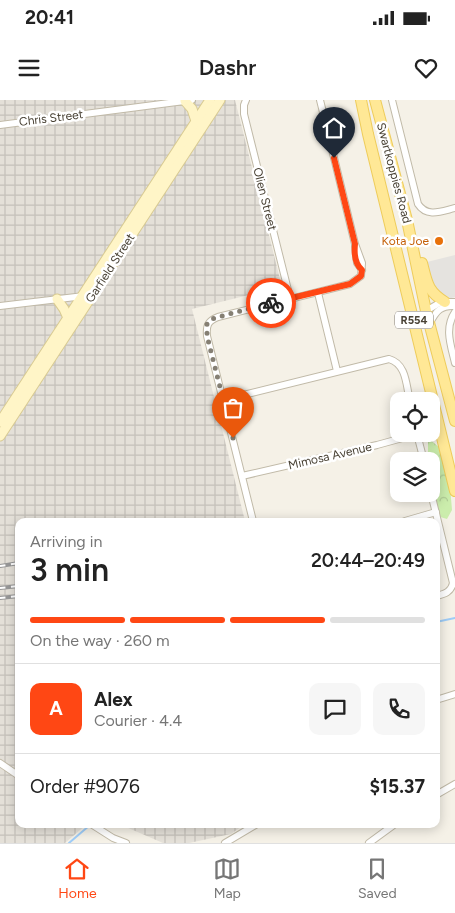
<!DOCTYPE html>
<meta charset="utf-8">
<style>
body{margin:0;font-family:Figtree,sans-serif;background:#f6f6f6;color:#222;height:100vh;display:flex;flex-direction:column;font-size:19px;white-space:nowrap}
*{box-sizing:border-box;margin:0}
p{font-size:16px;color:#767676}
.icon{flex:none;width:28px;height:28px;fill:none;stroke:currentColor;stroke-width:2;stroke-linecap:round;stroke-linejoin:round}
.map{position:relative;flex:1;overflow:hidden}
.details{position:absolute;left:15px;top:418px;width:425px;height:310px;display:flex;flex-direction:column;background:#fff;border-radius:10px;box-shadow:0 2px 12px #0003}
.details>*{flex:none}
.fabs{position:absolute;left:390px;top:292px;display:grid;gap:10px}
.fabs a{display:grid;place-items:center;width:50px;height:50px;border-radius:10px;background:#fff;box-shadow:0 2px 12px #0003;font-size:25px}
.pin{position:absolute;display:grid;place-items:center;width:42px;height:42px;color:#fff;margin:-51px -21px;border-radius:50% 50% 50% 0;rotate:-45deg;box-shadow:0 0 5px #0007}
.pin .icon{rotate:45deg}
.courier{position:absolute;display:grid;place-items:center;width:50px;height:50px;margin:-25px;border:4px solid #ff4714;border-radius:50%;background:#fff;color:#222;box-shadow:0 1px 6px #0007}
.head em{font-style:normal;font-weight:600}
.head div{display:flex;flex-direction:column-reverse}
.head{display:flex;align-items:center;justify-content:space-between;height:85px;padding:0 15px}
h1{font-size:32px;font-weight:600;line-height:38px}
.bar{display:grid;grid-template-columns:repeat(4,1fr);gap:8px 5px;align-content:center;height:60px;padding:0 15px}
.bar i{height:6px;border-radius:4px;background:#e0e0e0}
.bar .active{background:#ff4714}
.bar p{grid-column:span 4}
.line{display:flex;align-items:center;gap:12px;padding:0 15px;border-top:1px solid #e0e0e0}
.line div{flex:1}
.round{display:grid;place-items:center;flex:none;width:52px;height:52px;border-radius:10px;background:#f6f6f6}
.status{display:flex;justify-content:space-between;align-items:center;height:35px;padding:0 25px;background:#fff;direction:ltr}
.status svg{height:14px;fill:currentColor}
header{display:flex;justify-content:space-between;align-items:center;height:65px;padding:0 15px;background:#fff;font-size:22px;font-weight:600}
.tab-bar{display:flex;justify-content:space-around;align-items:center;height:70px;border-top:1px solid #e0e0e0;background:#fff;font-size:14px;color:#767676}
.tab-bar a{display:grid;justify-items:center;gap:2px}
.tab-bar .active{color:#ff4714}
.map>svg:first-child{display:block}
.industrial{fill:url(#industrial-grid)}
.forest{fill:url(#forest-crowns)}
.parking{fill:#e5e3df}
.lines{fill:none;stroke-linecap:round;stroke-linejoin:round}
.stream{stroke:#9eccf7;stroke-width:2}
.street-casing{stroke:#c1baa8;stroke-width:8}
.secondary-casing{stroke:#d9cb92;stroke-width:11}
.primary-casing{stroke:#eecc5b;stroke-width:12}
.street{stroke:#fff;stroke-width:6}
.secondary{stroke:#fff5c7;stroke-width:9}
.primary{stroke:#ffe896;stroke-width:10}
.rail-casing{stroke:#979797;stroke-width:4}
.rail{stroke:#fff;stroke-width:2;stroke-dasharray:5.5;stroke-linecap:butt}
.done{stroke:#857f73;stroke-width:5;stroke-dasharray:0 9}
.route{stroke:#ff4714;stroke-width:6}
.food-dot{fill:#e8710a;stroke:#fff;stroke-width:2}
.labels{text-anchor:middle;stroke-width:5;stroke-linejoin:round;paint-order:stroke}
.shield{fill:#fff;stroke:#807b72;stroke-width:1}
.shield-label{font-size:11px;font-weight:bold;fill:#494235}
.street-label{font-size:12px;fill:#494235;stroke:#fff}
.food-label{font-size:12px;fill:#c56008;stroke:#fff;text-anchor:end}
</style>
<div class="status"><b>20:41</b><svg viewBox="0 0 49 12"><path d="M0 12V9h3v3zM5 12V6h3v6zM10 12V3h3v9zM15 12V0h3v12zM26 1h20v11H26zM47 4h2v5h-2z"/></svg></div>
<header><svg class="icon" aria-label="menu" viewBox="0 0 24 24"><path d="M4 6h16M4 12h16M4 18h16"/></svg>Dashr<svg class="icon" aria-label="heart" viewBox="0 0 24 24"><path d="M12 20l-8-8c-3-5 5-10 8-4 3-6 11-1 8 4z"/></svg></header>
<div class="map">
<svg width="455" height="743" viewBox="0 0 455 743">
<defs>
<pattern id="industrial-grid" width="8" height="8" patternUnits="userSpaceOnUse" patternTransform="scale(1.25)"><rect width="8" height="8" fill="#e4e0d8"/><path d="M0 4h8M4 0v8" fill="none" stroke="#c5c1ba"/></pattern>
<pattern id="forest-crowns" width="20" height="18" patternUnits="userSpaceOnUse" patternTransform="scale(1.25)"><rect width="20" height="18" fill="#cbedac"/><path d="M2 6a3 3 0 1 1 6 0M12 15a3 3 0 1 1 6 0" fill="none" stroke="#b0cc95"/></pattern>
</defs>
<rect width="100%" height="100%" fill="#f5f1e7"/>
<!-- industrial -->
<g class="industrial">
<polygon points="0,0 235,0 282,187 192,209 245,421 19,421 19,724 87,724 65,743 0,743"/>
<polygon points="119,724 245,724 231,734 189,743 163,743"/>
</g>
<!-- forest -->
<polygon class="forest" points="428,338 440,348 450,386 452,410 447,419 437,416 431,390 431,361 428,361"/>
<!-- parking -->
<polygon class="parking" points="455,155 455,197 438,202 427,162"/>
<g class="lines">
<!-- stream -->
<g class="stream">
<polyline points="436,522 455,518"/>
<polyline points="69,743 90,725"/>
</g>
<defs>
<g id="street">
<polyline points="246,0 244,5 244,14 290,198"/>
<path d="M 392,0 L 418,104 C 427,118 442,111 455,108"/>
<polyline points="0,25 192,0"/>
<polyline points="355,146 357,163 362,170"/>
<polyline points="318,193 337,271"/>
<polyline points="0,206 84,196"/>
<polyline points="426,211 441,202 455,202"/>
<path d="M 455,212 C 444,228 451,246 455,263"/>
<path d="M 430,223 C 436,211 441,205 455,206"/>
<path d="M 223,300 L 389,259 C 407,264 406,286 410,301"/>
<polyline points="417,334 424,361"/>
<polyline points="242,376 377,345 417,334"/>
<path d="M 431,393 L 453,483 C 451,492 445,494 436,496"/>
<path d="M 253,421 L 207,236 C 206,225 208,221 218,217 L 350,184 L 361,176 L 362,163 L 355,144 L 320,0"/>
<polyline points="405,421 436,412"/>
<polyline points="436,600 455,594"/>
<polyline points="0,663 19,676"/>
<polyline points="436,695 455,684"/>
<polyline points="91,724 113,738 126,743"/>
<polyline points="225,743 257,724"/>
<polyline points="369,743 395,724"/>
</g>
<g id="secondary">
<polyline points="185,1 192,9 196,21"/>
<polyline points="57,199 64,209 68,218"/>
<polyline points="0,322 210,0"/>
<polyline points="0,336 220,0"/>
</g>
<g id="primary">
<polyline points="361,0 368,34 455,391"/>
<polyline points="375,0 407,120 426,211 455,321"/>
<path d="M 422,163 C 427,182 427,191 445,202"/>
</g>
</defs>
<!-- street casing -->
<use href="#street" class="street-casing"/>
<!-- secondary casing -->
<use href="#secondary" class="secondary-casing"/>
<!-- primary casing -->
<use href="#primary" class="primary-casing"/>
<!-- street -->
<use href="#street" class="street"/>
<!-- secondary -->
<use href="#secondary" class="secondary"/>
<!-- primary -->
<use href="#primary" class="primary"/>
<defs>
<g id="rail">
<polyline points="0,466 19,463"/>
<polyline points="0,488 19,486"/>
<polyline points="0,498 19,496"/>
</g>
</defs>
<!-- rail casing -->
<use href="#rail" class="rail-casing"/>
<!-- rail -->
<use href="#rail" class="rail"/>
</g>
<g class="lines">
<!-- done -->
<polyline class="done" points="233,338 207,236 207,224 212,219 218,217 271,203"/>
<!-- route -->
<path class="route" d="M 271,203 L 350,184 L 361,176 L 362,170 C 355,164 354,153 355,144 L 334,58"/>
</g>
<!-- markers -->
<circle class="food-dot" cx="439" cy="141" r="5"/>
<g class="labels">
<!-- shield labels -->
<rect class="shield" x="395" y="211.5" width="38" height="17" rx="4"/>
<g class="shield-label">
<text x="414" y="224">R554</text>
</g>
<!-- street labels -->
<g class="street-label">
<text transform="translate(51 18) rotate(-7)" y="4">Chris Street</text>
<text transform="translate(394 73) rotate(75)" y="4">Swartkoppies Road</text>
<text transform="translate(265 99) rotate(76)" y="4">Olien Street</text>
<text transform="translate(110 168) rotate(-57)" y="4">Garfield Street</text>
<text transform="translate(330 356) rotate(-13)" y="4">Mimosa Avenue</text>
</g>
<!-- food labels -->
<g class="food-label">
<text x="429" y="145">Kota Joe</text>
</g>
</g>
</svg>
<div class="fabs">
<a><svg class="icon" aria-label="locate" viewBox="0 0 24 24"><circle cx="12" cy="12" r="6"/><path d="M12 2v4M12 18v4M2 12h4M18 12h4"/></svg></a>
<a><svg class="icon" aria-label="layers" viewBox="0 0 24 24"><path d="M12 4l9 5-9 5-9-5zM3 14l9 5 9-5"/></svg></a>
</div>
<div class="pin" style="left:233px;top:338px;background:#ea580c"><svg class="icon" aria-label="bag" viewBox="0 0 24 24"><path d="M5 8h14l-1 12H6zM9 8a3 3 0 0 1 6 0"/></svg></div>
<div class="pin" style="left:334px;top:58px;background:#1f2937"><svg class="icon" aria-label="home" viewBox="0 0 24 24"><path d="M3 11l9-7 9 7M6 9v11h12V9"/></svg></div>
<div class="courier" style="left:271px;top:203px"><svg class="icon" aria-label="bike" viewBox="0 0 24 24"><circle cx="6" cy="16" r="4"/><circle cx="18" cy="16" r="4"/><path d="M6 16l4-8h5l3 8M10 8l3 8H6M13 5h3"/></svg></div>
<section class="details">
<div class="head"><div><h1>3 min</h1><p>Arriving in</p></div><em>20:44–20:49</em></div>
<div class="bar"><i class="active"></i><i class="active"></i><i class="active"></i><i></i><p>On the way · 260 m</p></div>
<div class="line" style="height:90px"><b class="round" style="background:#ff4714;color:#fff">A</b><div><b>Alex</b><p>Courier · 4.4</p></div><a class="round"><svg class="icon" aria-label="chat" viewBox="0 0 24 24"><path d="M4 5h16v11H9l-5 4z"/></svg></a><a class="round"><svg class="icon" aria-label="phone" viewBox="0 0 24 24"><path d="M5 4h4l2 5-3 2q2 4 5 5l2-3 5 2v4C11 20 4 13 5 4z"/></svg></a></div>
<div class="line" style="height:65px"><div>Order #9076</div><b>$15.37</b></div>
</section>
</div>
<nav class="tab-bar">
<a class="active"><svg class="icon" aria-label="home" viewBox="0 0 24 24"><path d="M3 11l9-7 9 7M6 9v11h12V9"/></svg>Home</a>
<a><svg class="icon" aria-label="map" viewBox="0 0 24 24"><path d="M3 6l6-2 6 2 6-2v14l-6 2-6-2-6 2zM9 4v14M15 6v14"/></svg>Map</a>
<a><svg class="icon" aria-label="saved" viewBox="0 0 24 24"><path d="M7 4h10v16l-5-4-5 4z"/></svg>Saved</a>
</nav>
